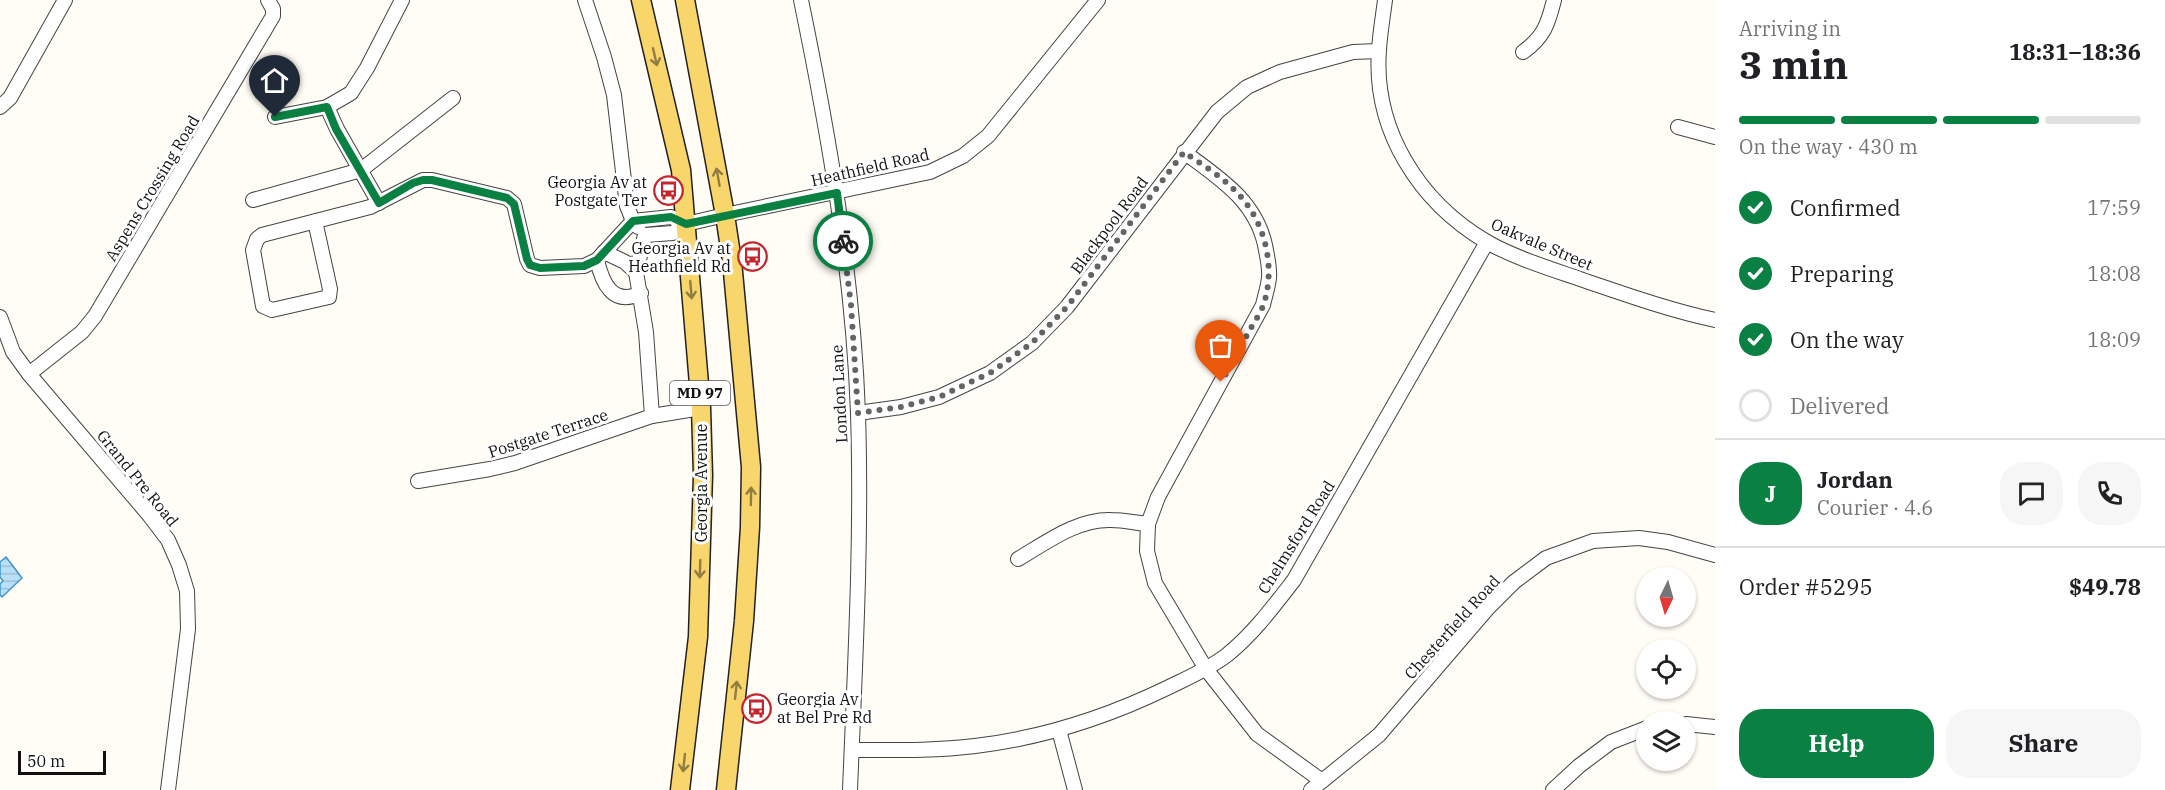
<!DOCTYPE html>
<meta charset="utf-8">
<style>
body{margin:0;font-family:"IBM Plex Serif",serif;background:#f6f6f6;color:#202124;height:100vh;display:flex;flex-direction:column;font-size:22px;white-space:nowrap}
*{box-sizing:border-box;margin:0}
p{font-size:20px;color:#757577}
.icon{flex:none;width:33px;height:33px;fill:none;stroke:currentColor;stroke-width:2;stroke-linecap:round;stroke-linejoin:round}
.map{position:relative;flex:1;overflow:hidden}
.panel{display:flex;flex-direction:column;background:#fff;width:450px}
.panel>*{flex:none}
.needle{width:39px;rotate:185deg}
.tools{position:absolute;left:1636px;top:567px;display:grid;gap:12px}
.tools a{display:grid;place-items:center;width:60px;height:60px;border-radius:50%;background:#fff;box-shadow:0 2px 4px #0004;font-size:30px}
.scale{position:absolute;left:18px;bottom:15px;width:88px;box-sizing:border-box;padding-left:6px;border:3px solid #111;border-top:0;font-size:16px;line-height:21px;white-space:nowrap;color:#111;-webkit-text-stroke:4px #fff;paint-order:stroke}
.pin{position:absolute;display:grid;place-items:center;width:51px;height:51px;color:#fff;margin:-62px -26px;border-radius:50% 50% 50% 0;rotate:-45deg;box-shadow:0 0 6px #0007}
.pin .icon{rotate:45deg}
.courier{position:absolute;display:grid;place-items:center;width:60px;height:60px;margin:-30px;border:4px solid #0b8043;border-radius:50%;background:#fff;color:#222;box-shadow:0 2px 8px #0007}
.head em{font-style:normal;font-weight:700}
.head div{display:flex;flex-direction:column-reverse}
.head{display:flex;align-items:center;justify-content:space-between;height:102px;padding:0 24px}
h1{font-size:39px;font-weight:700;line-height:45px}
.bar{display:grid;grid-template-columns:repeat(4,1fr);gap:9px 6px;align-content:center;height:72px;padding:0 24px}
.bar i{height:8px;border-radius:4px;background:#e0e0e0}
.bar .current{background:#0b8043}
.bar p{grid-column:span 4}
.line{display:flex;align-items:center;gap:15px;padding:0 24px;border-top:2px solid #e0e0e0}
.line div{flex:1}
.round{display:grid;place-items:center;flex:none;width:63px;height:63px;border-radius:24px;background:#f6f6f6}
ol{padding:0 24px;list-style:none}
li{display:flex;align-items:center;gap:18px;height:66px}
li p{margin-inline-start:auto}
li .icon{padding:6px;border-radius:50%;background:#0b8043;color:#fff;stroke-width:4}
li:last-child{color:#757577}
li i{width:33px;height:33px;border:3px solid #e0e0e0;border-radius:50%}
.cta{display:flex;gap:12px;margin-top:auto;padding:12px 24px}
.cta a{flex:1;height:69px;border-radius:24px;background:#0b8043;color:#fff;font-size:24px;font-weight:700;line-height:69px;text-align:center}
.cta a+a{background:#f6f6f6;color:#202124}
main{display:flex;flex:1;min-height:0}
.map>svg:first-child{display:block}
.water{fill:url(#water-rules);stroke:#3f96cf;stroke-width:1.5}
.lines{fill:none;stroke-linecap:round;stroke-linejoin:round}
.minor-casing{stroke:#444;stroke-width:16}
.major-casing{stroke:#222;stroke-width:21}
.minor{stroke:#fff;stroke-width:14}
.major{stroke:#f9d66b;stroke-width:18}
.oneway{stroke:#917d42}
.done{stroke:#646461;stroke-width:6;stroke-dasharray:0 10.8}
.route{stroke:#0b8043;stroke-width:8}
.labels{text-anchor:middle;stroke-width:6;stroke-linejoin:round;paint-order:stroke}
.shield{fill:#fff;stroke:#585858;stroke-width:1.5}
.shield-label{font-size:15px;font-weight:bold;fill:#111}
.street-label{font-size:16px;fill:#111;stroke:#fff}
.poi-label{font-size:16px;fill:#111;stroke:#fff;text-anchor:end}
</style>
<main>
<div class="map">
<svg width="1715" height="790" viewBox="0 0 1715 790">
<defs>
<pattern id="water-rules" width="6" height="5" patternUnits="userSpaceOnUse" patternTransform="scale(1.5)"><rect width="6" height="5" fill="#b9e0f7"/><path d="M0 2.5h6" fill="none" stroke="#9ebfd3"/></pattern>
</defs>
<rect width="100%" height="100%" fill="#fffdf5"/>
<!-- water -->
<polygon class="water" points="6,557 22,578 2,597 0,595 0,584 3,581 0,577 0,562"/>
<g class="lines">
<defs>
<g id="minor">
<polyline points="585,0 604,57 614,95 627,206 633,221 638,227"/>
<path d="M 801,0 C 829,136 853,274 858,413 C 862,539 855,665 850,790"/>
<path d="M 1385,0 C 1383,16 1380,33 1379,50 C 1373,130 1419,202 1487,242 C 1513,257 1551,269 1580,279 C 1624,294 1669,310 1715,320"/>
<path d="M 1523,52 C 1544,37 1548,24 1554,0"/>
<polyline points="0,107 10,98 65,0"/>
<polyline points="327,107 337,129 379,203"/>
<polyline points="275,117 327,107 351,93 367,68 402,0"/>
<polyline points="1678,127 1715,137"/>
<path d="M 1184,152 C 1219,178 1255,200 1265,245 C 1267,256 1270,267 1269,278 C 1268,287 1265,296 1263,305 L 1158,497 L 1148,524 L 1147,551 L 1155,583 L 1206,669 L 1257,734 L 1322,781"/>
<polyline points="253,200 361,170 453,98"/>
<polyline points="315,221 330,289 329,297 272,310 263,306 253,250 257,239 262,235 370,207 423,180 432,180 507,198 514,204 527,259 530,265 540,268 584,266 597,260 633,221 671,217 686,224"/>
<polyline points="645,235 673,233 686,224 725,215 930,172 963,156 988,136 1098,0"/>
<polyline points="645,235 636,272 646,332 652,416"/>
<polyline points="604,252 625,262 636,272"/>
<path d="M 597,260 C 602,282 612,307 641,293"/>
<polyline points="0,317 13,352 29,374 149,515 168,540 179,565 187,591 188,629 168,790"/>
<polyline points="29,374 82,332 95,316 273,16 273,9 268,0"/>
<polyline points="858,413 901,407 939,397 990,373 1032,343 1067,307 1217,112 1247,87 1280,72 1353,52 1378,51"/>
<polyline points="418,481 490,469 515,463 652,416 701,408"/>
<path d="M 1018,559 C 1047,542 1077,519 1111,520 C 1124,520 1136,523 1148,524"/>
<polyline points="1686,724 1715,727"/>
<polyline points="1059,730 1075,790"/>
<path d="M 852,750 C 893,750 934,751 975,746 C 1042,738 1107,717 1167,688 C 1187,678 1209,669 1227,655 C 1254,633 1273,607 1294,580 L 1487,242"/>
<polyline points="1311,790 1379,735 1488,608 1514,582 1546,558 1593,541 1639,538 1668,542 1715,555"/>
<polyline points="1553,790 1579,766 1611,742 1647,728"/>
</g>
<g id="major">
<polyline points="641,0 681,170 701,408 703,475 698,637 680,790"/>
<polyline points="685,0 725,215 732,261 751,467 750,527 744,621 726,790"/>
</g>
</defs>
<!-- minor casing -->
<use href="#minor" class="minor-casing"/>
<!-- major casing -->
<use href="#major" class="major-casing"/>
<!-- minor -->
<use href="#minor" class="minor"/>
<!-- major -->
<use href="#major" class="major"/>
</g>
<!-- one-way arrows -->
<defs><path id="oneway-shaft" d="M-6 0H5M1.5-3L5.5 0L1.5 3" fill="none" stroke-width="1.6" stroke-linecap="round" stroke-linejoin="round" transform="scale(1.5)"/></defs>
<g class="oneway">
<use href="#oneway-shaft" transform="translate(655 57) rotate(77)"/>
<use href="#oneway-shaft" transform="translate(718 177) rotate(-100)"/>
<use href="#oneway-shaft" transform="translate(691 290) rotate(85)"/>
<use href="#oneway-shaft" transform="translate(751 496) rotate(-89)"/>
<use href="#oneway-shaft" transform="translate(700 569) rotate(92)"/>
<use href="#oneway-shaft" transform="translate(736 690) rotate(-84)"/>
<use href="#oneway-shaft" transform="translate(684 763) rotate(96)"/>
</g>
<g class="lines">
<!-- done -->
<path class="done" d="M 843,241 L 851,305 L 858,413 L 901,407 L 939,397 L 990,373 L 1032,343 L 1067,307 L 1184,152 C 1204,166 1226,179 1242,198 C 1266,226 1276,270 1263,306 C 1260,314 1254,322 1250,330 C 1240,347 1231,365 1221,382"/>
<!-- route -->
<polyline class="route" points="275,117 327,107 336,129 379,203 413,183 423,180 432,180 507,198 514,204 527,259 530,265 540,268 584,266 597,260 633,221 671,217 686,224 837,193 843,241"/>
</g>
<!-- icons -->
<defs>
<symbol id="bus-ring" viewBox="-11 -11 22 22"><circle r="9.5" fill="#fff" stroke="#c4262e" stroke-width="1.5"/><path d="M-5-6H5V4H4V6H2V4H-2V6H-4V4H-5ZM-3.5-4V0h7V-4ZM-3.5 1.2v1.5H-2V1.2ZM2 1.2v1.5H3.5V1.2Z" fill="#c4262e"/></symbol>
</defs>
<g fill-rule="evenodd">
<use href="#bus-ring" x="652" y="174" width="33" height="33"/>
<use href="#bus-ring" x="736" y="240" width="33" height="33"/>
<use href="#bus-ring" x="740" y="692" width="33" height="33"/>
</g>
<g class="labels">
<!-- shield labels -->
<rect class="shield" x="670" y="381" width="60" height="24" rx="4.5"/>
<g class="shield-label">
<text x="700" y="398">MD 97</text>
</g>
<!-- street labels -->
<g class="street-label">
<text transform="translate(870 167) rotate(-13)" y="6">Heathfield Road</text>
<text transform="translate(152 188) rotate(-59)" y="6">Aspens Crossing Road</text>
<text transform="translate(1109 225) rotate(-53)" y="6">Blackpool Road</text>
<text transform="translate(1542 244) rotate(23)" y="6">Oakvale Street</text>
<text transform="translate(839 394) rotate(-93)" y="6">London Lane</text>
<text transform="translate(548 433) rotate(-18)" y="6">Postgate Terrace</text>
<text transform="translate(138 478) rotate(51)" y="6">Grand Pre Road</text>
<text transform="translate(701 483) rotate(-90)" y="6">Georgia Avenue</text>
<text transform="translate(1296 537) rotate(-58)" y="6">Chelmsford Road</text>
<text transform="translate(1452 627) rotate(-48)" y="6">Chesterfield Road</text>
</g>
<!-- poi labels -->
<g class="poi-label">
<text x="647" y="188">Georgia Av at<tspan x="647" dy="18">Postgate Ter</tspan></text>
<text x="731" y="254">Georgia Av at<tspan x="731" dy="18">Heathfield Rd</tspan></text>
<text x="777" y="705" text-anchor="start">Georgia Av<tspan x="777" dy="18">at Bel Pre Rd</tspan></text>
</g>
</g>
</svg>
<div class="tools">
<a><svg class="needle" viewBox="-14 -14 28 28"><path d="M0-13l5 13h-10z" fill="#e53935"/><path d="M0 13l5-13h-10z" fill="#757577"/></svg></a>
<a><svg class="icon" aria-label="locate" viewBox="0 0 24 24"><circle cx="12" cy="12" r="6"/><path d="M12 2v4M12 18v4M2 12h4M18 12h4"/></svg></a>
<a><svg class="icon" aria-label="layers" viewBox="0 0 24 24"><path d="M12 4l9 5-9 5-9-5zM3 14l9 5 9-5"/></svg></a>
</div>
<div class="scale">50 m</div>
<div class="pin" style="left:1221px;top:382px;background:#ea580c"><svg class="icon" aria-label="bag" viewBox="0 0 24 24"><path d="M5 8h14l-1 12H6zM9 8a3 3 0 0 1 6 0"/></svg></div>
<div class="pin" style="left:275px;top:117px;background:#1f2937"><svg class="icon" aria-label="home" viewBox="0 0 24 24"><path d="M3 11l9-7 9 7M6 9v11h12V9"/></svg></div>
<div class="courier" style="left:843px;top:241px"><svg class="icon" aria-label="bike" viewBox="0 0 24 24"><circle cx="6" cy="16" r="4"/><circle cx="18" cy="16" r="4"/><path d="M6 16l4-8h5l3 8M10 8l3 8H6M13 5h3"/></svg></div>
</div>
<section class="panel">
<div class="head"><div><h1>3 min</h1><p>Arriving in</p></div><em>18:31–18:36</em></div>
<div class="bar"><i class="current"></i><i class="current"></i><i class="current"></i><i></i><p>On the way · 430 m</p></div>
<ol>
<li><svg class="icon" aria-label="check" viewBox="0 0 24 24"><path d="M5 12l5 5 9-10"/></svg>Confirmed<p>17:59</p></li>
<li><svg class="icon" aria-label="check" viewBox="0 0 24 24"><path d="M5 12l5 5 9-10"/></svg>Preparing<p>18:08</p></li>
<li><svg class="icon" aria-label="check" viewBox="0 0 24 24"><path d="M5 12l5 5 9-10"/></svg>On the way<p>18:09</p></li>
<li><i></i>Delivered</li>
</ol>
<div class="line" style="height:108px"><b class="round" style="background:#0b8043;color:#fff">J</b><div><b>Jordan</b><p>Courier · 4.6</p></div><a class="round"><svg class="icon" aria-label="chat" viewBox="0 0 24 24"><path d="M4 5h16v11H9l-5 4z"/></svg></a><a class="round"><svg class="icon" aria-label="phone" viewBox="0 0 24 24"><path d="M5 4h4l2 5-3 2q2 4 5 5l2-3 5 2v4C11 20 4 13 5 4z"/></svg></a></div>
<div class="line" style="height:78px"><div>Order #5295</div><b>$49.78</b></div>
<div class="cta"><a>Help</a><a>Share</a></div>
</section>
</main>
